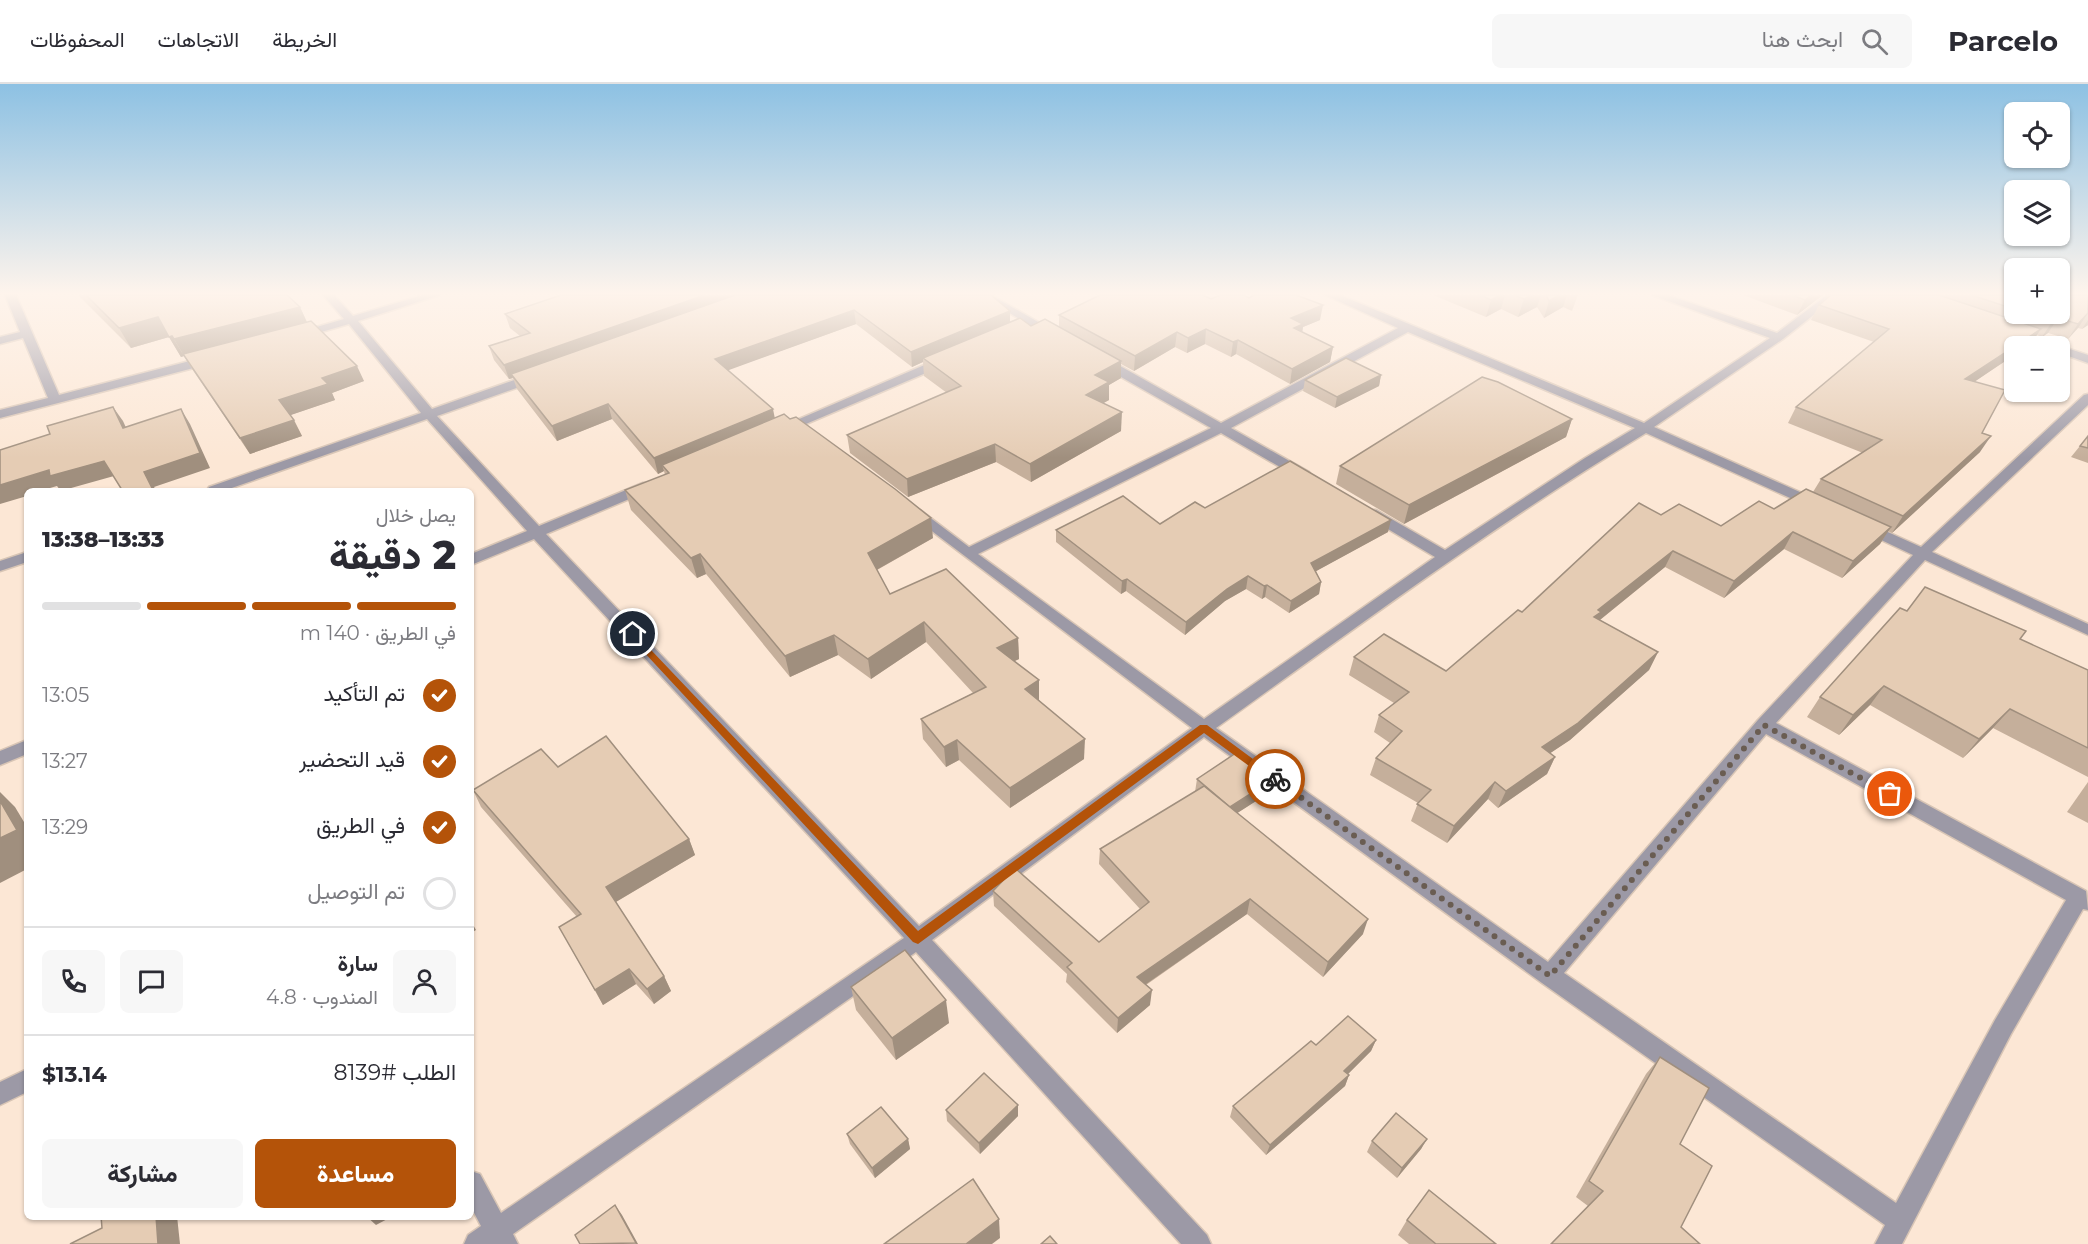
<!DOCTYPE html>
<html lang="ar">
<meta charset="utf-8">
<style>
body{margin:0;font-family:Montserrat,Vazirmatn,sans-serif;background:#f7f7f7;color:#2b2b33;direction:rtl;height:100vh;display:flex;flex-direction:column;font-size:22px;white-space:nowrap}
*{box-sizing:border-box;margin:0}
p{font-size:20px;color:#7c7c81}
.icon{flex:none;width:33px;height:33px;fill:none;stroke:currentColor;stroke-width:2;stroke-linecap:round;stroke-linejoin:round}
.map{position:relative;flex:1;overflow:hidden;direction:ltr}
.panel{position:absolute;left:24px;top:404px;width:450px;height:732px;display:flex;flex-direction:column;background:#fff;border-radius:9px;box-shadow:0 2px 4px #0004;direction:rtl}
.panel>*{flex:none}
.fabs{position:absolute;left:2004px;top:18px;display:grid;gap:12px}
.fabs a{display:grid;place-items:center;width:66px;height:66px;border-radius:9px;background:#fff;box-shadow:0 2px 4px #0004;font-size:30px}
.pin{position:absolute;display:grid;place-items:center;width:51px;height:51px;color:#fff;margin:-26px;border:3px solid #fff;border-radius:50%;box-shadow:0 2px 6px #0007}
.courier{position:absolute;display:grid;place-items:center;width:60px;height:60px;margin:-30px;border:4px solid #b45309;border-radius:50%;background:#fff;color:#222;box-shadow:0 2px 8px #0007}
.summary em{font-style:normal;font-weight:800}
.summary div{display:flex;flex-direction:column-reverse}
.summary{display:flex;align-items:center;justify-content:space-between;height:102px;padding:0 18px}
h1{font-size:39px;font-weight:800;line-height:45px}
.bar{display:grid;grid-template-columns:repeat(4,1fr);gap:9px 6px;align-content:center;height:72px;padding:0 18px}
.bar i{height:8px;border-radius:4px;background:#e1e1e2}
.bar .on{background:#b45309}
.bar p{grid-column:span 4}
.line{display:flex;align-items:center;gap:15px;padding:0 18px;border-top:2px solid #e1e1e2}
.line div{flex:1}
.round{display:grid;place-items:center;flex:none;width:63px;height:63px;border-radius:9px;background:#f7f7f7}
ol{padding:0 18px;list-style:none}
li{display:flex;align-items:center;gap:18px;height:66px}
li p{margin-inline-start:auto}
li .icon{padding:6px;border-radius:50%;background:#b45309;color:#fff;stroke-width:4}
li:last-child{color:#7c7c81}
li i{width:33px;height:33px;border:3px solid #e1e1e2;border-radius:50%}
.primary-button{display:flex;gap:12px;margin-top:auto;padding:12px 18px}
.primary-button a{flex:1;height:69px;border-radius:9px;background:#b45309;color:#fff;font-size:24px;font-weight:800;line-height:69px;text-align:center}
.primary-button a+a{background:#f7f7f7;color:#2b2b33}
header{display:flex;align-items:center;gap:36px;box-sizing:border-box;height:84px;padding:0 30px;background:#fff;border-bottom:2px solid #e1e1e2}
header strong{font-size:28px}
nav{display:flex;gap:33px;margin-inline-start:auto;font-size:21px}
.search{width:420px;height:54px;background:#f7f7f7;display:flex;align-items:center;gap:15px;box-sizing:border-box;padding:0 21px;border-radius:9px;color:#7c7c81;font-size:22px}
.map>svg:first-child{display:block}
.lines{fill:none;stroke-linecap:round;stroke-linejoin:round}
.minor-casing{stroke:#d8c5b5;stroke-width:3}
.minor{fill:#9c99a6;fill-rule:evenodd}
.wall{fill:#c5af9b}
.shaded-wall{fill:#a08f7e}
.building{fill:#e5ccb4;stroke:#a08f7e;stroke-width:1.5}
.route{fill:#b45309}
.done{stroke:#6a5d52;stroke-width:6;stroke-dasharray:0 10.8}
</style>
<header>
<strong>Parcelo</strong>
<div class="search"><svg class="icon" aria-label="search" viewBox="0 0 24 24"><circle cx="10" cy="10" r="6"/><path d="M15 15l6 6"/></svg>ابحث هنا</div>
<nav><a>الخريطة</a><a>الاتجاهات</a><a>المحفوظات</a></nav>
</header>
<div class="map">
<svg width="2088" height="1160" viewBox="0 0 2088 1160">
<rect width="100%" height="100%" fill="#fce7d5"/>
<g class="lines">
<defs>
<g id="minor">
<polygon points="5,211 16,211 59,311 209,272 215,276 213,279 0,334 0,326 48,314 23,254 0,260 0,253 20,248"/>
<path d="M 323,211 L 334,211 L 353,232 L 423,211 L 440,211 L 358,237 L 432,325 L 531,290 L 539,290 L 539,296 L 437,332 L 539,442 L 643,399 L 653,399 L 655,402 L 653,405 L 546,450 L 919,842 L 1192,644 L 908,429 L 915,425 L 920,426 L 969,463 L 1211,344 L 1098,280 L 1098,274 L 1106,274 L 1221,339 L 1398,244 L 1325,211 L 1340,211 L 1644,339 L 1770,254 L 1652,211 L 1668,211 L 1777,249 L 1827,211 L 1839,211 L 1783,255 L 1654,343 L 1820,417 L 1822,420 L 1820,423 L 1810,423 L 1646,349 C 1497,439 1357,543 1216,644 L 1548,878 L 1758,636 L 1913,471 L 1860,446 L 1858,443 L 1860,440 L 1870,440 L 1921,463 L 2084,311 L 2088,310 L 2088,321 L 1932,468 L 2088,540 L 2088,551 L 1925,476 L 1776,639 L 2086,807 L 2088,826 L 2083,825 L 2011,950 L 1902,1160 L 1875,1160 L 1885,1141 L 1542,899 L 1204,653 L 932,856 L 1207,1151 L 1211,1160 L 1181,1160 L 916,868 L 513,1150 L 518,1160 L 464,1160 L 468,1151 L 481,1142 L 471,1123 L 471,1087 L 480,1090 L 501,1129 L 904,854 L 534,455 L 471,481 L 471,470 L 527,447 L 427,335 L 226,406 L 207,406 L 209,403 L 421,329 L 349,240 L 304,253 L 296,253 L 296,249 L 344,235 ZM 1408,248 L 1635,344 L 1585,374 L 1445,466 L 1376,426 L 1366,426 L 1364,429 L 1366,432 L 1435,473 L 1204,635 L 978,470 L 1221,349 L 1299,394 L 1309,394 L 1311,391 L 1309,388 L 1231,344 ZM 1766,650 L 2066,816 L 1995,936 L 1896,1119 L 1564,889 Z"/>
<polygon points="978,211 991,211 1059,250 1057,252 1049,252"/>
<polygon points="2012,246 2088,271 2088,279 2060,269 2060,262 2041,262 2008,251 2008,247"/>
<polygon points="943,273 949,277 947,280 787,348 777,348 776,345"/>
<polygon points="27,468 27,478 0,487 0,477"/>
<polygon points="27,656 27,670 0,681 0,667"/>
<polygon points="27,985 27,1008 0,1021 0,998"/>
</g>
</defs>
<!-- minor casing -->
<use href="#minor" class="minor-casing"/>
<!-- minor -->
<use href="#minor" class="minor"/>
</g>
<!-- wall -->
<g class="wall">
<polygon points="78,211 287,211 300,223 307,238 364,297 332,309 335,316 290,331 302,352 250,370 192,285 184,272 181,273 169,253 131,264"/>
<polygon points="561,211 1010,227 1010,238 1031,242 1059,243 1059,231 1211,215 1249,214 1320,236 1303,243 1302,248 1333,263 1330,278 1290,300 1236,270 1231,273 1205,260 1187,269 1175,263 1134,287 1121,280 1121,294 1109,301 1109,316 1103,319 1121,347 1031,398 996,378 908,413 850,369 847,351 947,309 924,292 923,278 912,283 856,240 727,286 775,334 933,454 877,486 890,510 1018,554 1019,575 1014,577 1039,596 1039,616 1084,675 1010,724 959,676 946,683 923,655 921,635 973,609 926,558 871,595 838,571 790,593 706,490 697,494 631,426 625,406 665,391 664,387 658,390 612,335 557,357 517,305 513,294 509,295 494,276 489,262 520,252 510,244 505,230"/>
<polygon points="1433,211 1578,211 1572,227 1563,223 1544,234 1537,223 1518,233 1501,225 1486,233"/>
<polygon points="1743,211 1823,211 1797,231"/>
<polygon points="1831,211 2014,211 2014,230 2060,230 2088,211 2088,241 2082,245 2078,244 2068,255 2048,249 2042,253 2037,251 2030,261 1975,297 1982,349 1980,368 1892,449 1888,447 1880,460 1842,494 1784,465 1724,514 1665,483 1600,536 1658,568 1649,586 1570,656 1550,669 1555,673 1547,690 1498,724 1488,715 1447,759 1411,737 1418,719 1370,691 1376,674 1390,659 1374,648 1379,631 1394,619 1349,591 1354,573 1446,587 1522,528 1661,431 1721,442 1774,425 1813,408 1821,395 1863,369 1788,339 1796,323 1874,258 1811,236 1819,221"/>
<polygon points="1381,291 1379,302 1335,324 1303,307 1305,296"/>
<polygon points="1572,335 1566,353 1404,440 1336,400 1340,382"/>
<polygon points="2088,352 2088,379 2071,373"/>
<polygon points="1205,424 1388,448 1316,487 1321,498 1319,510 1289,529 1265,513 1262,515 1246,505 1225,517 1185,551 1126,507 1121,510 1056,458 1056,446 1160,440"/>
<polygon points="1907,527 2020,555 2088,586 2088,693 1993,644 1963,674 1870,621 1839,651 1807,633 1820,613"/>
<polygon points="558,683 689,755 695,771 616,818 664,892 671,907 654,920 636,900 603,921 559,843 577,833 481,723 473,706"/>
<polygon points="1197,695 1269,698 1267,710 1237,729 1363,850 1323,893 1247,830 1146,901 1150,921 1117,949 1066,898 1067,890 994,822 993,807 1099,858 1140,825 1099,780 1100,765 1195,708"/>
<polygon points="2088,698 2088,739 2067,728"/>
<polygon points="851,903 949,939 896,976 856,926"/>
<polygon points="1376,956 1371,967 1348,990 1349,991 1345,1002 1266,1071 1230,1033 1233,1022 1316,961"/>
<polygon points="1660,973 1680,1060 1681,1143 1588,1122 1576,1113 1646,990"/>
<polygon points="946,1026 1018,1032 980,1070 947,1037"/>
<polygon points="847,1050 908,1055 910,1065 875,1094 850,1060"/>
<polygon points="1427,1055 1421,1065 1397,1094 1367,1068 1372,1057"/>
<polygon points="1407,1136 1496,1160 1409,1160 1398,1151"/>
</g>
<!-- shaded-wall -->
<g class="shaded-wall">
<polygon points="705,211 747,211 511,290 513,294 509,295 504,281"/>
<polygon points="1500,211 1505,211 1501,225 1486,233 1491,216"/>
<polygon points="1532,211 1541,211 1537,223 1518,233 1524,215"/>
<polygon points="1559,211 1567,211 1563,223 1544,234 1549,217"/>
<polygon points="1811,211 1823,211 1797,231 1805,216"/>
<polygon points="1323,221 1320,236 1303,243 1301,255 1292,259 1291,234"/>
<polygon points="300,223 309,243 183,270 186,275 174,255"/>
<polygon points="854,226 856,240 718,290 715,275"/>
<polygon points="1010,227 1010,241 923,274 923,278 912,283 911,268"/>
<polygon points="2088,229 2078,244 2068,255 2078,240"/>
<polygon points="158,233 172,252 184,272 181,273 169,253 131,264 119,244"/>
<polygon points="2058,234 2048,249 2042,253 2052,238"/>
<polygon points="2088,236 2088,241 2082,245"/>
<polygon points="1206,245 1205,260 1187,269 1188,254"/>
<polygon points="2041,245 2030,261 2028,262 2014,262 2014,271 1955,311 1965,295"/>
<polygon points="1177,248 1175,263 1134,287 1135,272"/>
<polygon points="1238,256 1236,270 1231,273 1233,258"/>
<polygon points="1333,263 1330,278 1290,300 1292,285"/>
<polygon points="1121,277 1121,294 1109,301 1109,316 1086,329 1086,311 1095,291"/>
<polygon points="357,282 364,297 332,309 335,316 288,332 279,316 322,294"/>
<polygon points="1381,291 1379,302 1335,324 1337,313"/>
<polygon points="608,320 612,335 557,357 552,342"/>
<polygon points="113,323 123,337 133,359 123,344"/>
<polygon points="181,325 190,340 210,384 154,403 156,406 153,406 144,388"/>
<polygon points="773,325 776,340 662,381 664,387 658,390 654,374"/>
<polygon points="1122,328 1121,347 1031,398 1030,380"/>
<polygon points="1572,335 1566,353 1404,440 1409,421"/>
<polygon points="294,336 302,352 250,370 240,354"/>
<polygon points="1991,352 1980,368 1892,449 1903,432"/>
<polygon points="995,360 996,378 908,413 907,395"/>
<polygon points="104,377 114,392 64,406 60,406 57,402 43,406 27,406 27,412 0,420 0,401 49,386"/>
<polygon points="931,434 933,454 871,489 868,469"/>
<polygon points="1391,436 1388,448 1309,491 1311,479"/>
<polygon points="1891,443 1880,460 1842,494 1853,477"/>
<polygon points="1793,448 1784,465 1724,514 1734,497"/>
<polygon points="1673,467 1665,483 1596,539 1594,533 1598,526"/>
<polygon points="700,470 706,490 697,494 691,474"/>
<polygon points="1248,492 1246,505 1225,517 1185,551 1186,538 1227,505"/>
<polygon points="1127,495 1126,507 1121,510 1122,497"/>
<polygon points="1321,498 1319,510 1289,529 1291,517"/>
<polygon points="1267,501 1265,513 1262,515 1264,502"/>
<polygon points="924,538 926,558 871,595 868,575"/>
<polygon points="834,551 838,571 790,593 785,572"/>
<polygon points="1018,554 1019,575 998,585 997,564"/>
<polygon points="1658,568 1649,586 1570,656 1534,680 1542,663"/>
<polygon points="1039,596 1039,617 1025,605"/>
<polygon points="1884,602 1870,621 1839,651 1853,631"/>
<polygon points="2010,625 1993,644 1963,674 1979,655"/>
<polygon points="1085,655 1084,675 1010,724 1010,704"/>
<polygon points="957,656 959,676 946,683 944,663"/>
<polygon points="1555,673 1547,690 1498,724 1506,707"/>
<polygon points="1269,698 1267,710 1228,735 1230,723"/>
<polygon points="1495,698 1488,715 1447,759 1454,742"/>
<polygon points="0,708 15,723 27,743 27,785 0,799"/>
<polygon points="689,755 695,771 614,819 606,803"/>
<polygon points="1250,815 1247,830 1136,907 1137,893"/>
<polygon points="1368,835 1363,850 1323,893 1328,878"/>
<polygon points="471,837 476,846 471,849"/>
<polygon points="629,885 636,900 603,921 595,906"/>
<polygon points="664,892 671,907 654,920 647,905"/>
<polygon points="1152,906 1150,921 1117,949 1118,934"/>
<polygon points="946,916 949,939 896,976 892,954"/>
<polygon points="1376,956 1371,967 1340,998 1344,987"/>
<polygon points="1349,991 1345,1002 1266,1071 1270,1061"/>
<polygon points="1018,1021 1018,1032 980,1070 979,1059"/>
<polygon points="908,1055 910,1065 875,1094 872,1084"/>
<polygon points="1427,1055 1421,1065 1397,1094 1402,1084"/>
<polygon points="615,1121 622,1131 638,1160 636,1160"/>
<polygon points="156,1132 177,1132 180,1160 158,1160"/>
<polygon points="366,1132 393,1132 376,1141"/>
<polygon points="999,1135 1000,1154 992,1160 966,1160"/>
</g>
<!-- building -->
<g class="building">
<polygon points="86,211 287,211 300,223 174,255 172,252 169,253 158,233 119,244"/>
<polygon points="561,211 705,211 504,281 489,262 530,249 505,230"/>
<polygon points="735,211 991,211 1010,227 911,268 854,226 715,275 773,325 654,374 608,320 552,342 511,290"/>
<polygon points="1100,211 1203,211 1211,215 1220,211 1244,211 1249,214 1254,211 1296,211 1323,221 1291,234 1303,240 1294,244 1333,263 1292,285 1238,256 1233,258 1206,245 1188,254 1177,248 1135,272 1059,231"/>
<polygon points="1480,211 1500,211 1491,216"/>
<polygon points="1514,211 1532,211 1524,215"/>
<polygon points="1546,211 1559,211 1549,217"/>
<polygon points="1792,211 1811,211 1805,216"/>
<polygon points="1831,211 1939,211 2041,245 1965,295 2005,306 1982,349 1991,352 1903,432 1821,395 1882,356 1796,323 1889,245 1819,221"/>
<polygon points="1971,211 2014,211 2014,225"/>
<polygon points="2060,211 2088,211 2088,229 2078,240 2058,234 2052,238 2027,230 2060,230"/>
<polygon points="1020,234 1031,242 1045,235 1121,277 1095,291 1109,298 1086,311 1122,328 1030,380 995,360 907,395 847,351 961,302 923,274"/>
<polygon points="311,237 357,282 322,294 328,300 279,316 294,336 240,354 183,270"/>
<polygon points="1346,274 1381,291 1337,313 1305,296"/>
<polygon points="1482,293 1498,298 1572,335 1409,421 1340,382"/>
<polygon points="113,323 123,344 181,325 200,369 144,388 153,406 122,406 104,377 50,392 49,386 0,401 0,366 50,350 47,342"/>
<polygon points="784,330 790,335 796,333 895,405 931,434 868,469 890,510 946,485 1018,554 997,564 1039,596 1025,605 1085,655 1010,704 957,656 944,663 921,635 986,603 924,538 868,575 834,551 785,572 700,470 691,474 625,406 669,389 662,381"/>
<polygon points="2088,352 2088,364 2080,362"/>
<polygon points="1290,377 1391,436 1311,479 1321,498 1291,517 1267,501 1264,502 1248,492 1227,505 1186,538 1127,495 1122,497 1056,446 1123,412 1160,440 1195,418 1205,424"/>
<polygon points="1806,405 1891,443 1853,477 1793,448 1734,497 1673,467 1598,526 1601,528 1594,533 1658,568 1578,639 1542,663 1555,673 1506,707 1495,698 1454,742 1417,720 1431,706 1376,674 1402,647 1379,631 1409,608 1354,573 1384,550 1446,587 1518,526 1522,528 1639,419 1661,431 1679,420 1721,442 1759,417 1774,425"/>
<polygon points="1925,503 2026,547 2020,555 2088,586 2088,664 2010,625 1979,655 1884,602 1853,631 1820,613 1900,524 1907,527"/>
<polygon points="606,652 689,755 606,803 664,892 647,905 629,885 595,906 559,843 581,830 473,706 541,665 558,683"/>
<polygon points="1236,669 1269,698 1230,723 1197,695"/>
<polygon points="1204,702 1368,835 1328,878 1250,815 1137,893 1152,906 1118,934 1067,883 1072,879 993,807 1015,784 1099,858 1149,818 1100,765"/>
<polygon points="0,717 17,746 0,754"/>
<polygon points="905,866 946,916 892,954 851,903"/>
<polygon points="1348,932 1376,956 1344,987 1349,991 1270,1061 1233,1022 1311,957 1316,961"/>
<polygon points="1660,973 1709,1004 1680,1060 1712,1082 1681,1143 1700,1160 1551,1160 1603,1107 1589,1097"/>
<polygon points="984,989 1018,1021 979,1059 946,1026"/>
<polygon points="881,1023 908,1055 872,1084 847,1050"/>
<polygon points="1396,1029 1427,1055 1402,1084 1372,1057"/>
<polygon points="973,1095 999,1135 966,1160 884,1160"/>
<polygon points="1429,1106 1496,1160 1436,1160 1407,1136"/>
<polygon points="615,1121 636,1159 580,1160 575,1151"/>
<polygon points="101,1132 156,1132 158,1160 70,1160 102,1144"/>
<polygon points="1050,1152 1057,1160 1041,1160"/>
</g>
<!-- sky -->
<linearGradient id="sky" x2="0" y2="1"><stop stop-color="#8dc1e3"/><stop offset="0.56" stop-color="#fef4ec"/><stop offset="1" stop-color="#fef4ec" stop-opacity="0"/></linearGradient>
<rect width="2088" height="374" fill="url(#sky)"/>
<!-- route -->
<polygon class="route" points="633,547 918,847 1200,641 1207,641 1280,695 1279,698 1271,698 1204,649 918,860 913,858 629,552 629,548"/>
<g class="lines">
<!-- done -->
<polyline class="done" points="1275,695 1550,892 1764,641 1890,710"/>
</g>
</svg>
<div class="fabs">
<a><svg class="icon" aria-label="locate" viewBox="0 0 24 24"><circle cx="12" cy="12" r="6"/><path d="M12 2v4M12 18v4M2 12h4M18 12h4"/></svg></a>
<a><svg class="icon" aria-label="layers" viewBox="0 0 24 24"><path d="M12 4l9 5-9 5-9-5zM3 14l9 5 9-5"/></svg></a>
<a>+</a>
<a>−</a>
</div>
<div class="pin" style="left:1890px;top:710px;background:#ea580c"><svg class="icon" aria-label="bag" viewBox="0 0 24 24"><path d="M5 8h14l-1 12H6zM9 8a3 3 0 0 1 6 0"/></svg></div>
<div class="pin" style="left:633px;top:550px;background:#1f2937"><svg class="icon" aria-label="home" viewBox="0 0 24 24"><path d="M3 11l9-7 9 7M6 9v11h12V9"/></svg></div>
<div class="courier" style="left:1275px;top:695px"><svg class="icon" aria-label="bike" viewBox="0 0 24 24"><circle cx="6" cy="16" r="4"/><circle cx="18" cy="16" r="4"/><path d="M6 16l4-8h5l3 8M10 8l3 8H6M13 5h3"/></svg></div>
<section class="panel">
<div class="summary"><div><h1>2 دقيقة</h1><p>يصل خلال</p></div><em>13:33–13:38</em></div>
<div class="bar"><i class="on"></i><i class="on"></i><i class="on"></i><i></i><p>في الطريق · 140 m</p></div>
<ol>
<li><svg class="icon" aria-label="check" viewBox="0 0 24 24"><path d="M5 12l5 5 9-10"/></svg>تم التأكيد<p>13:05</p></li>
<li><svg class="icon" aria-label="check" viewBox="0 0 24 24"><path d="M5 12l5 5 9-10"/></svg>قيد التحضير<p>13:27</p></li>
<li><svg class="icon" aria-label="check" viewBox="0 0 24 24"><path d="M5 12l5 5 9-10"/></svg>في الطريق<p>13:29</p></li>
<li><i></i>تم التوصيل</li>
</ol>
<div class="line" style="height:108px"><a class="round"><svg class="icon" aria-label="person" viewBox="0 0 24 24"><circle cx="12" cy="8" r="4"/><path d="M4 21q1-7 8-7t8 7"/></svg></a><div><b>سارة</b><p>المندوب · 4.8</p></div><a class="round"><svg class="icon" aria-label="chat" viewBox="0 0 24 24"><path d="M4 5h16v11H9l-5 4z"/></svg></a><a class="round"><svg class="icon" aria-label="phone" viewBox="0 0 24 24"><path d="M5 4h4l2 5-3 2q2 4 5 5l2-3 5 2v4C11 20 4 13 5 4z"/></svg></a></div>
<div class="line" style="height:78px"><div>الطلب #8139</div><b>$13.14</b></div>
<div class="primary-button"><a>مساعدة</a><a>مشاركة</a></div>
</section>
</div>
